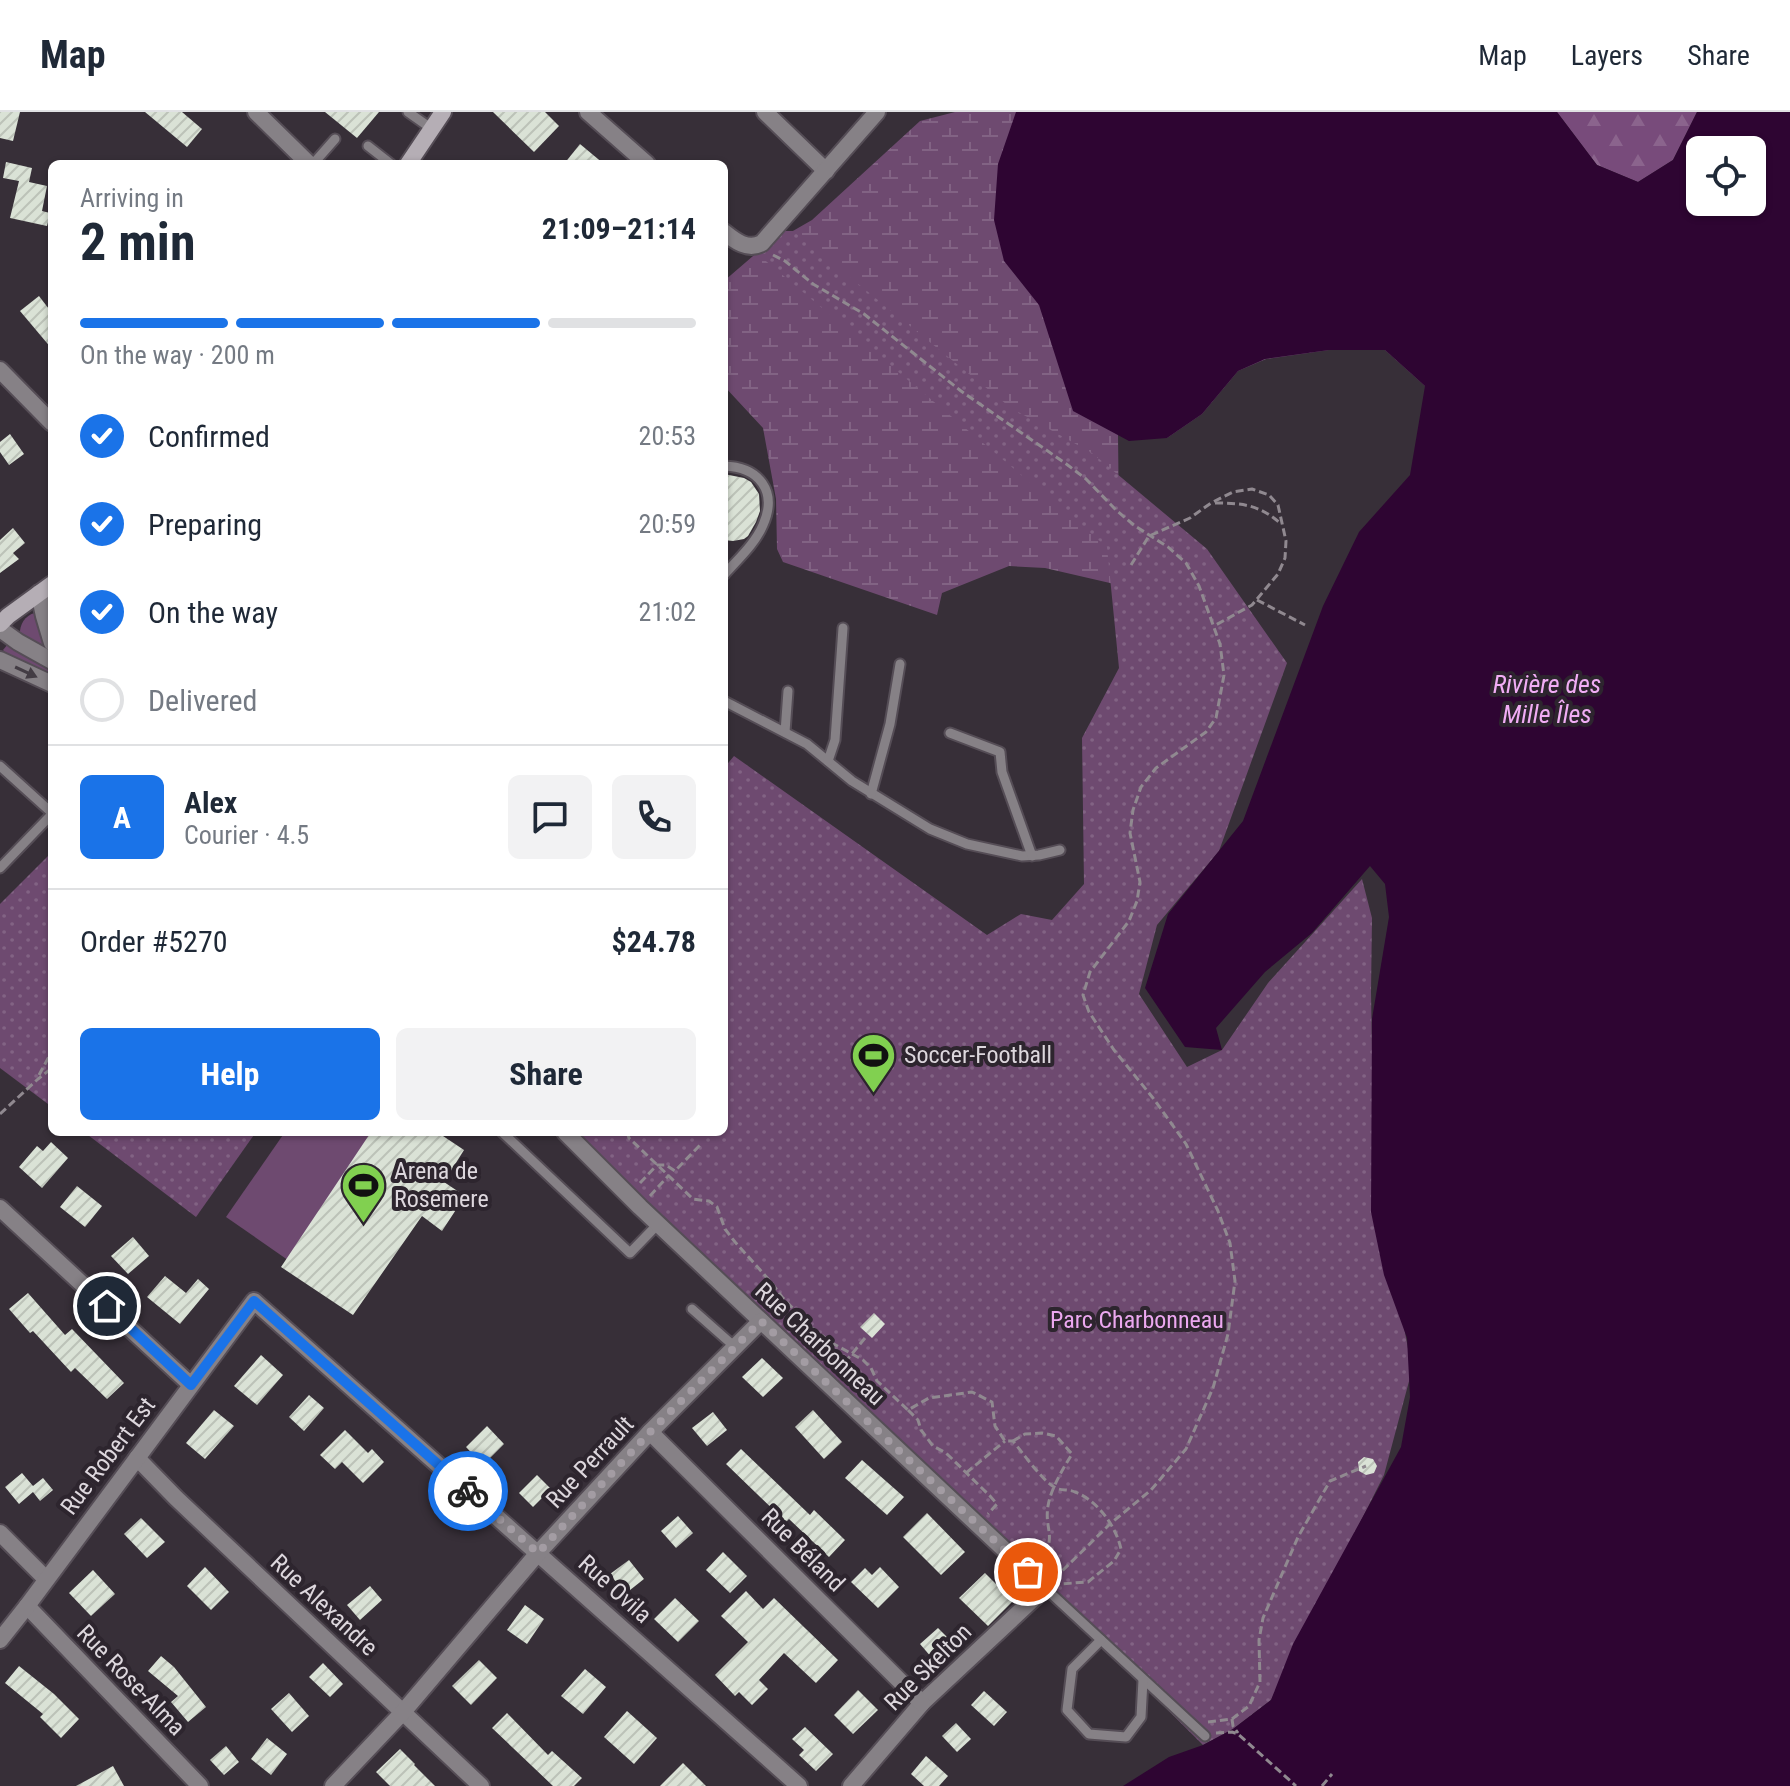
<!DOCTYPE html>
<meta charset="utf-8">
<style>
body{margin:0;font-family:"Roboto Condensed",sans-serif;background:#f2f2f3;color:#1f2937;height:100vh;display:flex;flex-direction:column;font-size:30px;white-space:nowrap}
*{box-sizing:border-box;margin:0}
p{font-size:26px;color:#747a83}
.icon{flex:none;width:44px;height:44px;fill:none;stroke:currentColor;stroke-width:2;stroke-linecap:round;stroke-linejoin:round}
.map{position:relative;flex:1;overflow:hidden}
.details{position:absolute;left:48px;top:48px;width:680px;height:976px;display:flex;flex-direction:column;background:#fff;border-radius:12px;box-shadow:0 2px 6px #0004}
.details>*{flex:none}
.fabs{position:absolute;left:1686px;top:24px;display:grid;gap:16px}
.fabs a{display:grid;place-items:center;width:80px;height:80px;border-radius:12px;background:#fff;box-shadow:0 2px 6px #0004;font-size:40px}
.pin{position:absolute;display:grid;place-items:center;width:68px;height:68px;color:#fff;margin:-34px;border:4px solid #fff;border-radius:50%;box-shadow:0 2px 8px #0007}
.courier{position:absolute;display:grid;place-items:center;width:80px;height:80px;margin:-40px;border:6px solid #1a73e8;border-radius:50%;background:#fff;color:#222;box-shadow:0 2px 10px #0007}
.head em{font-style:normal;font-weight:700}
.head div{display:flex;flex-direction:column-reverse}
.head{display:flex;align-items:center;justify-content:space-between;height:136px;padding:0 32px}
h1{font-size:52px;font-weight:700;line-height:60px}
.bar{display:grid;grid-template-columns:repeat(4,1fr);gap:12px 8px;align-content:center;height:96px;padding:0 32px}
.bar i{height:10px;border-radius:6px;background:#e0e1e3}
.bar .active{background:#1a73e8}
.bar p{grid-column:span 4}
.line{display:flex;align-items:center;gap:20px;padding:0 32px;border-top:2px solid #e0e1e3}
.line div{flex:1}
.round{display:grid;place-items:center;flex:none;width:84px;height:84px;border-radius:12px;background:#f2f2f3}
ol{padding:0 32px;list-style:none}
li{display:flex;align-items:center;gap:24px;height:88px}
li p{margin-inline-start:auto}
li .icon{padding:8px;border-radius:50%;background:#1a73e8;color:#fff;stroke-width:4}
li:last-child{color:#747a83}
li i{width:44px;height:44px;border:4px solid #e0e1e3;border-radius:50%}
.cta{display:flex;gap:16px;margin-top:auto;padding:16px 32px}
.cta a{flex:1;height:92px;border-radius:12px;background:#1a73e8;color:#fff;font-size:32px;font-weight:700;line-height:92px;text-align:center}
.cta a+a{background:#f2f2f3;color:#1f2937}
header{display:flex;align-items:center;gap:48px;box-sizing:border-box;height:112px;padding:0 40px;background:#fff;border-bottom:2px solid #e0e1e3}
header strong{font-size:38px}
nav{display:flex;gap:44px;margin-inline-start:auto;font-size:28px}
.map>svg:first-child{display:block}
.grass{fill:#6e4a70}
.forest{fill:url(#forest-firs)}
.wetland{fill:url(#wetland-marsh)}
.park{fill:url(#park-dots)}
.water{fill:#2e0532;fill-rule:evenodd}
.building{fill:url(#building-hatch)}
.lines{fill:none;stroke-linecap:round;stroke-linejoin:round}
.service-casing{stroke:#554d56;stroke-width:13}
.minor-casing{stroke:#554d56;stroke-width:20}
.secondary-casing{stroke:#554d56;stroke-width:20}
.path{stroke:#908990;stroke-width:3;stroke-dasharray:8 4;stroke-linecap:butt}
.service{stroke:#868186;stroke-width:9}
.minor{stroke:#868186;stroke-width:16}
.secondary{stroke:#b5aeb5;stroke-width:16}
.oneway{fill:#433c44}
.done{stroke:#a39ca3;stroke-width:8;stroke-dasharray:0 14.4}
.route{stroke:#1a73e8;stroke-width:10}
.labels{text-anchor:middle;stroke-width:8;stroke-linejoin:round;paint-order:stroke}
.poi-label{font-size:24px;fill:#ddd7dd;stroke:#2d252e;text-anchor:start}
.park-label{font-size:24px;fill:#eca8f0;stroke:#2d252e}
.street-label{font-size:24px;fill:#ddd7dd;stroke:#2d252e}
.water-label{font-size:26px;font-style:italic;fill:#f1adf5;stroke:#2d252e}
</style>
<header>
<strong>Map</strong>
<nav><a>Map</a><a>Layers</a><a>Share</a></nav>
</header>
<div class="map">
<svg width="1790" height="1674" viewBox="0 0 1790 1674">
<defs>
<pattern id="forest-firs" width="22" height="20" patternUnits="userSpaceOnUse" patternTransform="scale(2)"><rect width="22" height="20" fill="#784b7b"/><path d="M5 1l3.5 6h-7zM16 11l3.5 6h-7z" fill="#8b648d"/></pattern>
<pattern id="wetland-marsh" width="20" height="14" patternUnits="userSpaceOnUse" patternTransform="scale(2)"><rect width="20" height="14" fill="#6e4a70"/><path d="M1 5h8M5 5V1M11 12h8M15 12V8" fill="none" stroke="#826384"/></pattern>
<pattern id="park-dots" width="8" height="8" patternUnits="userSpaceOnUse" patternTransform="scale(2)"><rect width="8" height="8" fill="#6e4a70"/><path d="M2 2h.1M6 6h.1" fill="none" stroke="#826384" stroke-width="1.8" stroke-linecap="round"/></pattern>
<pattern id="building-hatch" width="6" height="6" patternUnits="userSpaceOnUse" patternTransform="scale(2)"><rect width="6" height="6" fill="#dae2d6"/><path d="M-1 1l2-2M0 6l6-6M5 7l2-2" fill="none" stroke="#bcc2b8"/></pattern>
</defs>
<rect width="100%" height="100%" fill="#372f38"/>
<!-- grass -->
<g class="grass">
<path d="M 35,501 L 48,535 L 45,539 L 20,523 C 19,513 25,503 35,501 Z"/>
<polygon points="8,532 52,559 52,564 7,543 3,538"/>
<polygon points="285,1020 385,1020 295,1153 226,1105"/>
</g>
<!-- forest -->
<polygon class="forest" points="1557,0 1697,0 1673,48 1638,70 1597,53"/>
<!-- wetland -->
<polygon class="wetland" points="955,0 1431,0 1425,274 1385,238 1329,238 1266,247 1238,259 1202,302 1167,326 1118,323 1119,410 1136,477 1045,456 1009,454 942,481 937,503 783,450 777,437 776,387 763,316 724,274 724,169 760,138 812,108 920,9"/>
<!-- park -->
<g class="park">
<polygon points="783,119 793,119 1011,296 1092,341 1207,437 1287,551 1219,739 1157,813 1139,882 1187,955 1222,938 1268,871 1362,767 1372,806 1371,880 1374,1054 1412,1258 1384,1363 1271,1588 1233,1617 1203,1633 1045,1476 568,1020 724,1020 724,656 734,644 987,823 1021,802 1052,808 1084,772 1082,626 1119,556 1107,435 754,139"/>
<polygon points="52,740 52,995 0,956 0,792"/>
<polygon points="84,1020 256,1020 196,1105"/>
</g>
<!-- water -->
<path class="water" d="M 1016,0 L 1557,0 L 1597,53 L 1638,70 L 1673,48 L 1697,0 L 1790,0 L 1790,1674 L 1123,1674 L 1169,1645 L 1203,1633 L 1233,1617 L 1271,1588 L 1293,1532 L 1401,1335 L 1410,1285 L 1407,1226 L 1384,1163 L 1371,1100 L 1372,907 L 1389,805 L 1385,772 L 1370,754 L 1312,821 L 1265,860 L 1216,916 L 1222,938 L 1185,935 L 1145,876 L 1168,802 L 1243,709 L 1323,494 L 1359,420 L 1410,363 L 1425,274 L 1385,238 L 1329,238 L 1265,247 L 1238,259 L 1202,302 L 1167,326 L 1129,329 L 1073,299 L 1039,193 L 1004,149 L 994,108 L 998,52 ZM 1700,38 L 1752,38 L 1752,90 L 1700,90 Z"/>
<!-- building -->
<g class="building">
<polygon points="0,0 20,0 13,29 0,26"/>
<polygon points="145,0 182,0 202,17 187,35"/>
<polygon points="325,0 379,0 357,26"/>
<polygon points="493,0 545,0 559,14 534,40"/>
<polygon points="580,32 604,52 564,52"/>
<polygon points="6,50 32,56 29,70 47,74 42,99 50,101 47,114 10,106 19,69 3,66"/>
<polygon points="39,184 52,201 52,237 20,199"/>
<polygon points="10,322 24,342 9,353 0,340 0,330"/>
<polygon points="724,362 744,366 751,370 759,382 760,399 756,410 748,424 744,427 733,429 724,428"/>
<polygon points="13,416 25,431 13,441 19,447 0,461 0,428"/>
<polygon points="371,1020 437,1020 464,1038 444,1070 465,1084 442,1119 422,1104 353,1203 281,1155"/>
<polygon points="51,1030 68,1046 42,1076 19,1055 37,1034 43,1039"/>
<polygon points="77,1074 102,1094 85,1115 60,1095"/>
<polygon points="133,1125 149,1144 128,1162 111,1144"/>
<polygon points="165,1164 186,1181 198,1167 209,1177 180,1212 147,1185"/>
<polygon points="28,1181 65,1223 72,1217 124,1271 107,1287 75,1256 71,1260 33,1219 30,1221 9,1197"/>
<polygon points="874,1201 885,1212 872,1226 860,1215"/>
<polygon points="261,1243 283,1263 257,1293 234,1274"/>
<polygon points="762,1246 783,1266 763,1285 742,1265"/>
<polygon points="309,1283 324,1296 304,1319 289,1305"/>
<polygon points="214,1298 234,1314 205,1347 186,1331"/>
<polygon points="813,1298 842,1330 824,1347 795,1315"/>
<polygon points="713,1300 727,1318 707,1334 692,1316"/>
<polygon points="487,1314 504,1332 483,1353 466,1335"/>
<polygon points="345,1318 368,1341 372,1337 384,1350 363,1371 342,1350 335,1357 320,1343"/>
<polygon points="741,1337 810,1403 814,1398 845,1428 829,1445 789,1407 786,1410 726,1352"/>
<polygon points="1364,1345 1373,1347 1377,1354 1374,1361 1366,1363 1359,1359 1358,1350"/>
<polygon points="862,1348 904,1385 887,1403 845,1366"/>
<polygon points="22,1361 33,1374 43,1366 53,1378 40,1389 33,1380 19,1392 5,1375"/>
<polygon points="537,1363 551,1377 533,1395 519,1381"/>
<polygon points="927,1401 965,1440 941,1463 903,1425"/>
<polygon points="678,1404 693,1421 676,1436 661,1419"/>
<polygon points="141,1406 165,1430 147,1446 124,1422"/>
<polygon points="723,1440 747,1464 730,1481 706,1458"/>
<polygon points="629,1448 644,1467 625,1482 610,1462"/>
<polygon points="205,1455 229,1480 211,1498 187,1474"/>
<polygon points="880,1455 899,1475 878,1496 851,1470 865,1456 872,1463"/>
<polygon points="93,1458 115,1482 91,1504 69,1481"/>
<polygon points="985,1461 1013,1489 988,1514 959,1486"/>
<polygon points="370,1474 382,1488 360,1508 347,1493"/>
<polygon points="746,1479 763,1497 774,1486 838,1548 816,1571 784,1541 759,1568 768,1577 752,1593 739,1580 735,1584 715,1563 748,1530 721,1504"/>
<polygon points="675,1486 699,1509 678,1530 654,1507"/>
<polygon points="525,1493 544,1507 527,1532 507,1518"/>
<polygon points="938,1516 951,1529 932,1546 920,1532"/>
<polygon points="161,1544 174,1555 206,1595 188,1610 171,1590 178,1584 148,1559"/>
<polygon points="479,1548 497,1566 471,1593 452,1574"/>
<polygon points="323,1551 343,1572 330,1585 309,1565"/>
<polygon points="19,1554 54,1582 79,1607 61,1626 40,1605 43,1602 5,1571"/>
<polygon points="585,1557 606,1575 583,1602 561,1584"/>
<polygon points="858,1578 878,1598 853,1622 834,1603"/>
<polygon points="984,1579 1007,1600 994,1614 971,1593"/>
<polygon points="289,1581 309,1604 292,1620 271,1597"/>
<polygon points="627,1599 657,1626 634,1652 604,1625"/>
<polygon points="507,1601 548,1643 552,1639 582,1666 574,1674 553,1674 492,1616"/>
<polygon points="956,1611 971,1627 957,1640 942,1624"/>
<polygon points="805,1615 833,1642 816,1659 799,1643 804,1638 792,1627"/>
<polygon points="267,1626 287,1642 271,1663 251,1647"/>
<polygon points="226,1634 239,1650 224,1663 210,1648"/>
<polygon points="400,1637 415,1652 414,1653 435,1674 390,1674 376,1660"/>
<polygon points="926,1644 948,1664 939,1674 924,1674 911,1662"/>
<polygon points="683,1651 706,1674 660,1674"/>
<polygon points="113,1654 124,1674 76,1674"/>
</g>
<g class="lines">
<defs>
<g id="service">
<polyline points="408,0 432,17"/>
<polyline points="368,34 391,52"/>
<polyline points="313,52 335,27"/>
<path d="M 724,354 C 759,355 778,379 763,413 C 755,432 737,448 724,463"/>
<polyline points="724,589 807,632 852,669 930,717 967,732 1022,744 1039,743 1060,738"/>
<polyline points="785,620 788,579"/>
<polyline points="950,621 1000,640 1002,660 1032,744"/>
<polyline points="828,649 835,628 843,516"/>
<polyline points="0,654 52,701"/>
<polyline points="871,682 890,612 900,552"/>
<polyline points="0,756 52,702"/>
<polyline points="502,1020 630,1141 658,1112"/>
<polyline points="692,1197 735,1235"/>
<polyline points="1045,1476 1205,1624"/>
<polyline points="1101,1528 1072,1557 1067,1598 1089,1622 1126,1625 1141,1605 1143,1568"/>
</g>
<g id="minor">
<polyline points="256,0 309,52"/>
<polyline points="588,0 647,52"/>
<polyline points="765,0 826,59"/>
<path d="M 724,120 C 735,129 748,139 762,131 L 877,0"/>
<polyline points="0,258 52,311"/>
<polyline points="39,481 44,504 52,531"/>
<polyline points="0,517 18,530 52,549"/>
<polyline points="0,548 52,572"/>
<polyline points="565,1020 640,1095 1045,1476 922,1591 851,1674"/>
<polyline points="0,1096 191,1273"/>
<polyline points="650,1320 922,1591"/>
<polyline points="137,1346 176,1386 481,1674"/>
<polyline points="0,1421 46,1467"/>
<polyline points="27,1494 200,1674"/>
<polyline points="0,1528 27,1494 254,1189 799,1674"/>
<polyline points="333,1674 403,1600 538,1441 650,1320 761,1209"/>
</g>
<g id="secondary">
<polyline points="408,52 443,0"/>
<polyline points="0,512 8,504 52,472"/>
</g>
</defs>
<!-- service casing -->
<use href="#service" class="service-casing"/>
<!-- minor casing -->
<use href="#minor" class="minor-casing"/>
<!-- secondary casing -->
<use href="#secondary" class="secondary-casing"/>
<!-- path -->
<g class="path">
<polyline points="773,143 785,149 813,172 864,202 961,279 1065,351 1086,367 1116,398 1135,414 1168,435 1186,451 1199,474 1220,532 1224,563 1216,606 1206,620 1156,656 1141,675 1133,698 1130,721 1140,770 1137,789 1129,809 1090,860 1083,883 1089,900 1114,938 1153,986 1186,1032 1218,1099 1230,1131 1235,1169 1228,1222 1213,1276 1186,1337 1151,1378 1110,1412 1057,1464"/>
<path d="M 1215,391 C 1243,391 1260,393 1281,412"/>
<polyline points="1131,453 1149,424 1190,406 1211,391 1233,380 1252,377 1269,383 1278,393 1286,429 1285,446 1278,462 1252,493 1214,514"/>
<polyline points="1257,488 1305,513"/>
<polyline points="39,963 52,939"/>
<polyline points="0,1002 38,967 52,956"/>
<path d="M 627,1020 L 629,1026 L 693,1087 L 709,1089 L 717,1095 L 725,1117 L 735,1130 L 771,1170 L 782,1185 L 811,1215 L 832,1231 L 863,1248 L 871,1256 L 877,1269 L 908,1298 L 929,1286 L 972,1280 L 992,1290 L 995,1314 L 1005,1329 L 1013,1329 C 1022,1340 1044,1371 1056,1376 C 1062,1379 1069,1377 1075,1380 C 1097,1388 1116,1414 1121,1437 L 1114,1449 L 1088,1470 L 1059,1472"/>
<polyline points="640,1071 657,1053 666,1053 675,1059 702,1031"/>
<polyline points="650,1084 669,1063"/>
<polyline points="837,1260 865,1226"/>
<polyline points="908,1298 918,1308 921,1318 933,1334 946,1341 990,1384 997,1392 988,1402"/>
<path d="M 1013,1329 L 1025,1322 L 1042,1321 L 1056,1324 L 1072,1342 C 1063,1357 1051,1376 1048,1394 C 1044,1418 1058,1425 1040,1449"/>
<polyline points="966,1361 1005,1329"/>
<polyline points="1232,1607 1233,1614 1238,1621"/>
<polyline points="1208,1610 1232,1607 1249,1594 1260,1570 1259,1528 1263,1506 1298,1425 1330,1369 1366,1354"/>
<polyline points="1216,1621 1232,1620 1238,1622 1296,1674"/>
<polyline points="1322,1674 1332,1662"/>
</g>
<!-- service -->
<use href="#service" class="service"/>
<!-- minor -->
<use href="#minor" class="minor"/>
<!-- secondary -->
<use href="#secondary" class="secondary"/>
</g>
<!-- one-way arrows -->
<defs><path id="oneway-solid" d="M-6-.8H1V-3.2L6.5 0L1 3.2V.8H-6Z" transform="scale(2)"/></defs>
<use class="oneway" href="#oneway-solid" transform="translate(26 560) rotate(25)"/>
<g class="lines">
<!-- done -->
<polyline class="done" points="468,1379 538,1441 650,1320 761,1209 1028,1460"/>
<!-- route -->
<polyline class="route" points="107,1194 191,1273 254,1189 468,1379"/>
</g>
<!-- icons -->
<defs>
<symbol id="stadium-pin" viewBox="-11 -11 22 30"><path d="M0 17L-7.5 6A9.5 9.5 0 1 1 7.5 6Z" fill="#81d050" stroke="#2d252e"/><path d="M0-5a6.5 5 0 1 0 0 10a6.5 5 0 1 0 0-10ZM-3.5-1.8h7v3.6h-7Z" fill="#111"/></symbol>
</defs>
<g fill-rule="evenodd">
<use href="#stadium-pin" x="848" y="918" width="51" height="69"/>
<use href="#stadium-pin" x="338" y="1048" width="51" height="69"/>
</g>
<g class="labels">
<!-- poi labels -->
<g class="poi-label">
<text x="904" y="951">Soccer-Football</text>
<text x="394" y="1067">Arena de<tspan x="394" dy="28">Rosemere</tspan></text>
</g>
<!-- park labels -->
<g class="park-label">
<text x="1137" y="1216">Parc Charbonneau</text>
</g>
<!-- street labels -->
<g class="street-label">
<text transform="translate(820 1232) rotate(43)" y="8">Rue Charbonneau</text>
<text transform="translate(108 1344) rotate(-53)" y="8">Rue Robert Est</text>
<text transform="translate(590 1350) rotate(-47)" y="8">Rue Perrault</text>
<text transform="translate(803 1438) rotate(45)" y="8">Rue Béland</text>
<text transform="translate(615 1477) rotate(42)" y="8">Rue Ovila</text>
<text transform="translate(324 1493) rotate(43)" y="8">Rue Alexandre</text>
<text transform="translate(928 1555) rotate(-45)" y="8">Rue Skelton</text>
<text transform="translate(131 1568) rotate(46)" y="8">Rue Rose-Alma</text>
</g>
<!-- water labels -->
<g class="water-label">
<text x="1547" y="581">Rivière des<tspan x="1547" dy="30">Mille Îles</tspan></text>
</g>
</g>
</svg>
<div class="fabs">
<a><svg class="icon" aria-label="locate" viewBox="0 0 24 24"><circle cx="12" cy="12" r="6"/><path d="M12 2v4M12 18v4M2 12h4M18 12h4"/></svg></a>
</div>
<div class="pin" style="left:1028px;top:1460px;background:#ea580c"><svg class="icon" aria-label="bag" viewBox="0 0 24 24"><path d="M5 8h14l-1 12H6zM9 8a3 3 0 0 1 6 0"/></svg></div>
<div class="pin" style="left:107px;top:1194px;background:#1f2937"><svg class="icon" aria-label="home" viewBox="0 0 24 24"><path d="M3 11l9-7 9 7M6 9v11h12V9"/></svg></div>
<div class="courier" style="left:468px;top:1379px"><svg class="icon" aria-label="bike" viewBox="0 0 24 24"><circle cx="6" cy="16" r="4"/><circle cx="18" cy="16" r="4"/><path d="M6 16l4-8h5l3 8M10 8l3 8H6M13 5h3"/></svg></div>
<section class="details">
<div class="head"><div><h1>2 min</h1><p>Arriving in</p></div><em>21:09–21:14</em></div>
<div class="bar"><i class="active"></i><i class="active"></i><i class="active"></i><i></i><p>On the way · 200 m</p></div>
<ol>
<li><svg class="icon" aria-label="check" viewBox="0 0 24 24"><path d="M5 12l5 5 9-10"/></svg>Confirmed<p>20:53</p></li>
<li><svg class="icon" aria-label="check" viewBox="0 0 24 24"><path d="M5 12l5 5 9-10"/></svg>Preparing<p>20:59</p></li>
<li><svg class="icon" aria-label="check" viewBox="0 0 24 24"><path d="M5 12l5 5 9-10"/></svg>On the way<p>21:02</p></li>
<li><i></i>Delivered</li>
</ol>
<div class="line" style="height:144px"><b class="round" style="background:#1a73e8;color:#fff">A</b><div><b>Alex</b><p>Courier · 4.5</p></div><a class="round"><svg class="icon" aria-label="chat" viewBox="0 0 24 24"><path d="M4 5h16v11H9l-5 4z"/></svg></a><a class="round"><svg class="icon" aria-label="phone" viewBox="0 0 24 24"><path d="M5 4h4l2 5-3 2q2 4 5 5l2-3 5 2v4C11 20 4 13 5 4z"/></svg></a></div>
<div class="line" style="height:104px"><div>Order #5270</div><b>$24.78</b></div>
<div class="cta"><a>Help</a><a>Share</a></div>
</section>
</div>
